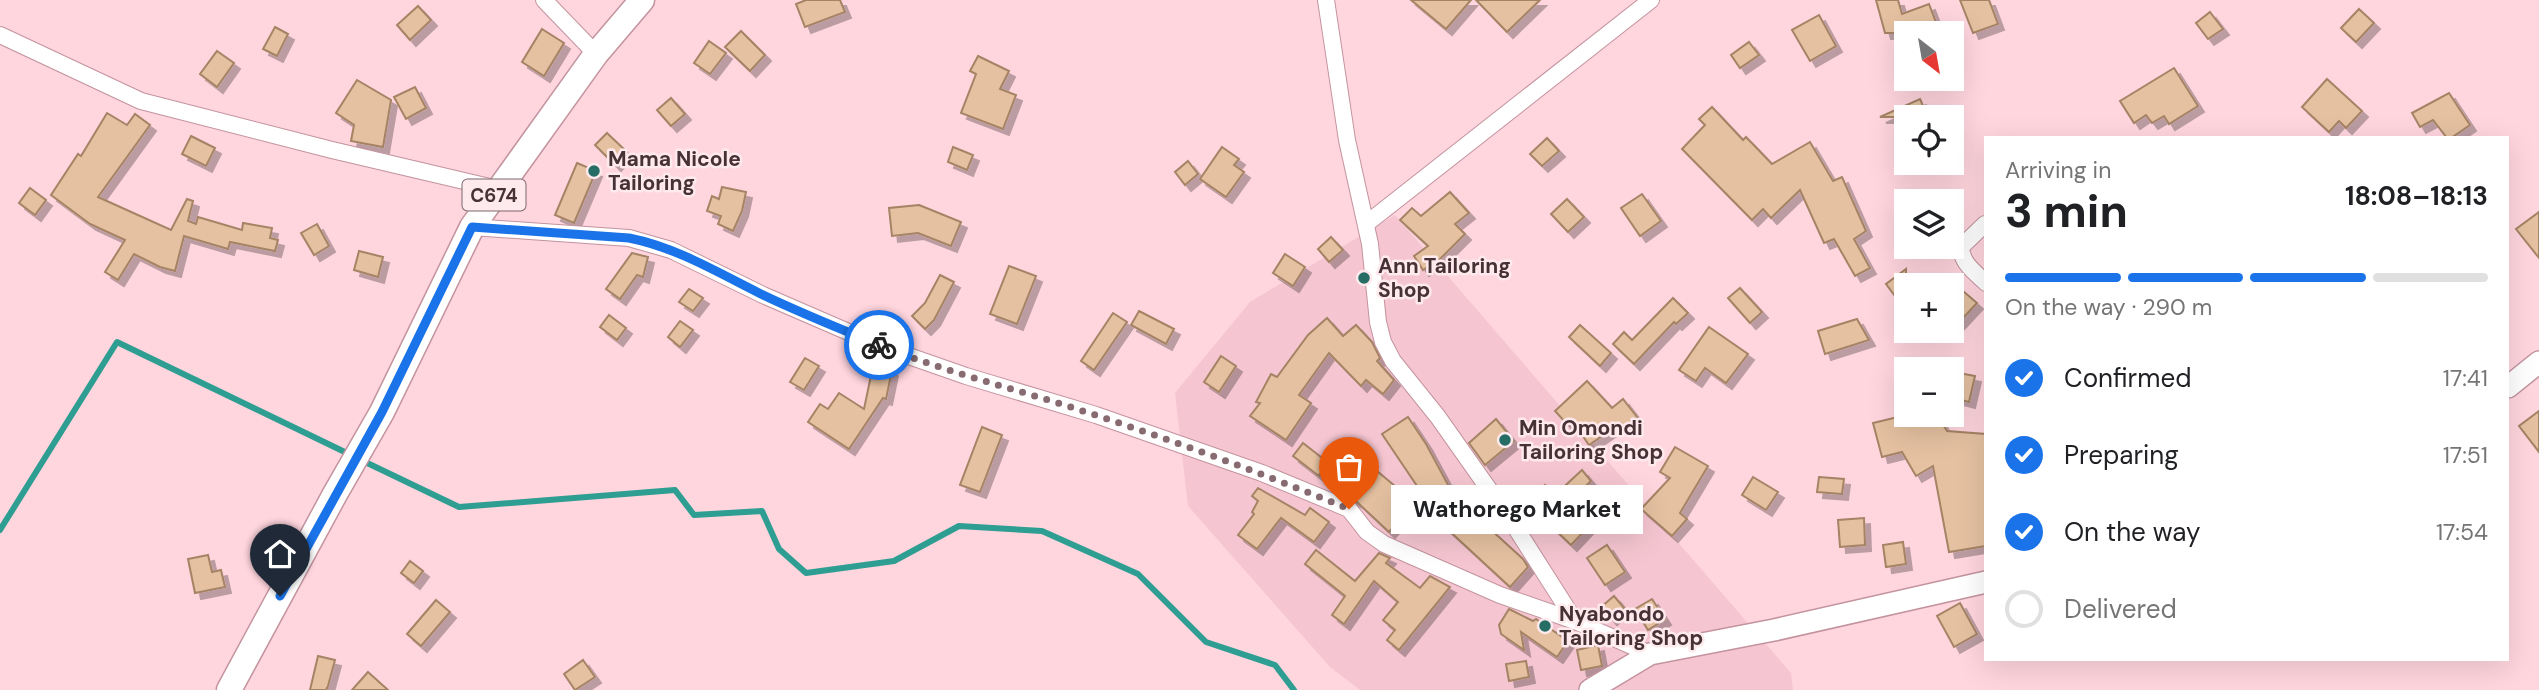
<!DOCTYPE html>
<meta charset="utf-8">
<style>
body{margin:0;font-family:"DM Sans",sans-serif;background:#f2f2f2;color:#202124;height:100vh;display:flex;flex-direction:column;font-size:26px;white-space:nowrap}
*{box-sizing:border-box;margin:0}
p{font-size:23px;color:#757577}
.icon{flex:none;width:38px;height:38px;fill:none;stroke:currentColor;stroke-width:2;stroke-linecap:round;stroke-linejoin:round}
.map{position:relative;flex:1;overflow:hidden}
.sheet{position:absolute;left:1984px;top:136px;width:525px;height:525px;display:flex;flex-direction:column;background:#fff;border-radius:0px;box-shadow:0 7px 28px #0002}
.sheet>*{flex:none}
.needle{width:46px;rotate:149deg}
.tools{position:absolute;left:1894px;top:21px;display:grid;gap:14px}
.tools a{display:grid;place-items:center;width:70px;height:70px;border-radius:0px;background:#fff;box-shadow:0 7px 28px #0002;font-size:35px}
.pin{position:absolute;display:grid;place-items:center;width:60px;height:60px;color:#fff;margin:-72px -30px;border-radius:50% 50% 50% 0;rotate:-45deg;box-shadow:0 0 7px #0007}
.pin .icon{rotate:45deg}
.courier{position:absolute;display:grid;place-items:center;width:70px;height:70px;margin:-35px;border:5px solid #1a73e8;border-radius:50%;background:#fff;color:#222;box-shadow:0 2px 9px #0007}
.bubble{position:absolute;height:49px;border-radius:0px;background:#fff;box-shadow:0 7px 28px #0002;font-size:23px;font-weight:700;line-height:49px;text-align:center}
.summary em{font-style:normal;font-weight:700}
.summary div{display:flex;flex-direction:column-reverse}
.summary{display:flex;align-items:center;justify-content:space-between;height:119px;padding:0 21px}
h1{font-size:46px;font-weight:700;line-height:52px}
.bar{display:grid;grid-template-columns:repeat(4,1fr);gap:10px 7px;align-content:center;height:84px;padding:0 21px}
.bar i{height:9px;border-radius:5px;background:#e0e0e0}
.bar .selected{background:#1a73e8}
.bar p{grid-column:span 4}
ol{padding:0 21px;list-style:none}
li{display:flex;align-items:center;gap:21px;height:77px}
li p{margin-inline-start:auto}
li .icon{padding:7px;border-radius:50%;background:#1a73e8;color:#fff;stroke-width:4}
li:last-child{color:#757577}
li i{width:38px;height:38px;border:4px solid #e0e0e0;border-radius:50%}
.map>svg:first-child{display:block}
.built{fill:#f5c6d1}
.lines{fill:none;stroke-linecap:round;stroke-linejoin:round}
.stream{stroke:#2f9e92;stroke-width:6}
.building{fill:#e5c1a1;stroke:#a58365;stroke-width:2;filter:url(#shadow)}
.street-casing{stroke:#c3939e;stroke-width:18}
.secondary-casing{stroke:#c3939e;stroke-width:24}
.primary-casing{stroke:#c3939e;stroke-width:27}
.street{stroke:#fff;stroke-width:16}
.secondary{stroke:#fff;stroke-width:21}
.primary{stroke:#fff;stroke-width:24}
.done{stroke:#876b71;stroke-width:7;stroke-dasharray:0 12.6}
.route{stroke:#1a73e8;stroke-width:9}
.poi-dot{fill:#256d65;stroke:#fee9ed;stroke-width:2.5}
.labels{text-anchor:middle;stroke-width:5;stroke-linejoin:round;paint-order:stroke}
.shield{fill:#fee9ed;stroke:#7d696d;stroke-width:2}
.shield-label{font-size:19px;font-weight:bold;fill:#463236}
.poi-label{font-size:21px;font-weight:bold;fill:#463236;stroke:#fee9ed;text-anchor:start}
</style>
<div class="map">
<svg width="2539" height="690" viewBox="0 0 2539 690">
<defs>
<filter id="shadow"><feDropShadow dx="6" dy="6" stdDeviation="0" flood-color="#0004"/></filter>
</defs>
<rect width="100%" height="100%" fill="#ffd5de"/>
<!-- built -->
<polygon class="built" points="1395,215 1791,673 1793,690 1360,690 1330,667 1188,506 1175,393 1250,302"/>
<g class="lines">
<!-- stream -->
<g class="stream">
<polyline points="361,460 459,507 675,490 694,515 762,511 779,549 806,573 894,561 959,526 1042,531 1138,574 1206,642 1275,665 1294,690"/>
<polyline points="0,530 117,342 351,455"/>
</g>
</g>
<!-- building -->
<g class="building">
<polygon points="806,0 840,0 845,12 805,27 796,4"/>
<polygon points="1411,0 1471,0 1446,29"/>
<polygon points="1476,0 1540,0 1507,32"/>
<polygon points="1876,0 1898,0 1902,14 1929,4 1940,33 1885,33"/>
<polygon points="1960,0 1989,0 1998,24 1973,33"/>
<polygon points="418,6 431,20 410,40 397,25"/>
<polygon points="2359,9 2374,23 2356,42 2341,28"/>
<polygon points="2210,12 2223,29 2208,39 2196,23"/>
<polygon points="1819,15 1836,46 1810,61 1792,30"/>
<polygon points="275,27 288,34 277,56 263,49"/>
<polygon points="542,29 564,43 544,76 522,62"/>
<polygon points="741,31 765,55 750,71 725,47"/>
<polygon points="709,41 726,53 710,74 694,63"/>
<polygon points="1749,42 1759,55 1740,68 1731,55"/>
<polygon points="217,51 234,63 217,87 200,74"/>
<polygon points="978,56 1009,71 1000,89 1016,95 1003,129 961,113 976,74 970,71"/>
<polygon points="2174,68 2198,106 2169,124 2164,116 2152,123 2146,115 2134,123 2120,101"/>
<polygon points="2327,79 2362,111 2346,128 2339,121 2329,132 2302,107"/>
<polygon points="357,80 391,100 383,147 351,141 354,125 336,113"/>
<polygon points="415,87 426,108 406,119 394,97"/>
<polygon points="2449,93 2470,125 2451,138 2447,138 2433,120 2420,127 2412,113"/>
<polygon points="671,98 685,114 671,126 657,110"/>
<polygon points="1920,99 1928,117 1880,117"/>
<polygon points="1712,107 1743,140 1746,137 1772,164 1810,142 1833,181 1842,177 1866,231 1854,239 1870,268 1855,276 1834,239 1824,243 1800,190 1771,218 1763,209 1752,220 1682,149 1705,125 1699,119"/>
<polygon points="107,113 127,125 135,114 150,125 98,197 171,230 187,199 193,201 188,221 196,224 198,217 242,230 243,223 272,228 270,238 278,240 275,251 230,242 228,249 184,236 175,271 160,267 134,254 118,280 105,272 125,240 90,224 51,195 78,154 81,156"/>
<polygon points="607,133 627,152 615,165 595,145"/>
<polygon points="191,136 215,148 206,166 182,154"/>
<polygon points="1547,138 1559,151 1542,166 1530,154"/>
<polygon points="953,147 973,155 967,170 948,162"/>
<polygon points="1222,147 1239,159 1234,165 1244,172 1226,197 1200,179"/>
<polygon points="1188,161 1198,174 1185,185 1175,172"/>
<polygon points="577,163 596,171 574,223 555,215"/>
<polygon points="722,187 746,192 742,211 733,231 718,224 721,216 707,211 712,196 719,199"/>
<polygon points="30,188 46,200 35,215 19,203"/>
<polygon points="1450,192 1469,213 1455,224 1465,234 1440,259 1423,270 1414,256 1428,246 1400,220 1412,208 1421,216"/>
<polygon points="1642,194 1661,221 1640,236 1621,208"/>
<polygon points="1567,199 1584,217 1568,232 1551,214"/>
<polygon points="919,205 961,222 951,246 918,233 892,236 889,208"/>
<polygon points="2539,212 2539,258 2516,229"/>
<polygon points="317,224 329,246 314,255 301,233"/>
<polygon points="1331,237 1343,250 1329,262 1318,249"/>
<polygon points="359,251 383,257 378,277 354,270"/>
<polygon points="632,253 648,257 643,277 637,275 620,299 606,289"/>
<polygon points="1285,254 1305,267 1293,286 1273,273"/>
<polygon points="1009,266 1036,276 1017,324 990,314"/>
<polygon points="1906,269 1906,311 1886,284"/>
<polygon points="940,275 954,282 934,320 925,329 912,316 925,303"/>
<polygon points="1740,288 1762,312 1750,323 1728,298"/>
<polygon points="689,289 703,298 693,311 679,302"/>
<polygon points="1963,291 1977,303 1951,331 1951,305"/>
<polygon points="1673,298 1688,313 1676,324 1674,322 1634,364 1613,344 1624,332 1632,340"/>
<polygon points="1139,311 1174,329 1166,344 1131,325"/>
<polygon points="1113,313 1127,322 1094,370 1081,361"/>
<polygon points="609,315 626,328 617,340 600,327"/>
<polygon points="1327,318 1343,336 1356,325 1372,342 1380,358 1377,361 1394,380 1383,394 1366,380 1361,386 1329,353 1299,395 1311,403 1286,440 1250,416 1260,403 1256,402 1271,374 1277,377 1308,335"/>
<polygon points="1857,319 1869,340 1825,354 1818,331"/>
<polygon points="680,321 693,330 680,347 668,337"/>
<polygon points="1580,325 1611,353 1600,366 1569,337"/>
<polygon points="1709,327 1748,354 1726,383 1705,368 1696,381 1679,370"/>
<polygon points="1221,356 1236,366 1219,392 1204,382"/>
<polygon points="805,358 819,366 804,390 790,382"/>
<polygon points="873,366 892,370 886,399 883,398 849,449 808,422 820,404 828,409 839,393 864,409"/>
<polygon points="1959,373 1975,376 1969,402 1954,398"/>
<polygon points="1587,381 1612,408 1623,399 1637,417 1624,427 1621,423 1589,445 1571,419 1566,423 1555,411"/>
<polygon points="2539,411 2539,452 2519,426"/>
<polygon points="1906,415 1937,415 1947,431 1986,434 1986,546 1949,552 1933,466 1916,476 1902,452 1882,457 1873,423"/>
<polygon points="1408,417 1426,444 1454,496 1523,559 1528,567 1510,587 1444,526 1382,434"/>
<polygon points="1496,419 1514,441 1485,465 1469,443"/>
<polygon points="982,427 1002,435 980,492 960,485"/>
<polygon points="1303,443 1349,479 1365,461 1420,507 1409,519 1404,515 1389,532 1357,502 1345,496 1320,474 1319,476 1293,456"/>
<polygon points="1675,447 1708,466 1680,513 1687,519 1672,536 1641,509 1670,478 1660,472"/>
<polygon points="1582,470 1591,481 1566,505 1588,527 1571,545 1528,504 1545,485 1555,495"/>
<polygon points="1753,477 1778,492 1766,510 1742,495"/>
<polygon points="1819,477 1844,479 1842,494 1817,492"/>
<polygon points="1258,488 1305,515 1310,508 1329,522 1314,542 1281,518 1257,549 1238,535 1254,514 1252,512 1258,501 1252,496"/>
<polygon points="1864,518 1865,545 1840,547 1838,520"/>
<polygon points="1903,542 1906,564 1886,567 1883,545"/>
<polygon points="1607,545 1625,572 1605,585 1587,558"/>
<polygon points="1316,550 1355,581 1379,553 1390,558 1386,563 1420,588 1430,576 1450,587 1399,650 1387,640 1395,630 1383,620 1398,602 1374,581 1344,624 1332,615 1345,596 1305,564"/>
<polygon points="208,555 212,572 221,570 225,587 195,593 188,559"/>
<polygon points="410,561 423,571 414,583 401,573"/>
<polygon points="1614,596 1624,608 1611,619 1601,607"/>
<polygon points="1652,599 1665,619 1648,630 1635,609"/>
<polygon points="436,600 450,612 421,646 407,634"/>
<polygon points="1960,603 1977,634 1954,647 1937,616"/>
<polygon points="1509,609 1533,621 1536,619 1568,641 1557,657 1521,632 1524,650 1501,634 1499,625"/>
<polygon points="1598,645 1602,666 1581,670 1577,650"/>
<polygon points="318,656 335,660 328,686 326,690 310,690"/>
<polygon points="583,660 595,677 575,690 564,674"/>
<polygon points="1526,661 1529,677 1509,681 1506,664"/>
<polygon points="368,672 388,690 352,690"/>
</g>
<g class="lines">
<defs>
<g id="street">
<polyline points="544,0 596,54"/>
<polyline points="1326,0 1347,140 1370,244 1378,322 1383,342 1393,361 1438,417 1512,522 1575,621"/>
<polyline points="0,35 141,101 332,150 498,189"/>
<polyline points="1366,224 1651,0"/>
<path d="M 1985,224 L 1961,247 C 1961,263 1976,273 1986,283"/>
<polyline points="472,227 629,238 671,250 763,295 883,347 966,376 1096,415 1262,473 1349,509 1367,532 1384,544 1500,595 1575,621 1650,654"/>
</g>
<g id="secondary">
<polyline points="2508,387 2539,362"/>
<polyline points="1590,690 1650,654 1774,630 1986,582"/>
</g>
<polyline id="primary" points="229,690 335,494 382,412 472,227 596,54 642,0"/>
</defs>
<!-- street casing -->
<use href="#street" class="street-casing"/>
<!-- secondary casing -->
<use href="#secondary" class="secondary-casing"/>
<!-- primary casing -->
<use href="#primary" class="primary-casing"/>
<!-- street -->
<use href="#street" class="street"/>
<!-- secondary -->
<use href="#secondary" class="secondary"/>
<!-- primary -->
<use href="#primary" class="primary"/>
</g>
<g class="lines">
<!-- done -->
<path class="done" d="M 879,345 C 950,374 1025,391 1098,416 C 1183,444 1266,475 1349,509"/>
<!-- route -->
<path class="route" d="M 280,596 L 382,412 L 472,227 L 629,238 C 675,247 717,272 759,293 C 798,312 839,328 879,345"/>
</g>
<!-- markers -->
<g class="poi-dot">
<circle cx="594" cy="171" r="7"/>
<circle cx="1364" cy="278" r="7"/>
<circle cx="1505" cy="440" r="7"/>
<circle cx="1545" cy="626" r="7"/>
</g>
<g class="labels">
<!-- shield labels -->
<rect class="shield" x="462.5" y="179.5" width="63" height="31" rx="5"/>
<g class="shield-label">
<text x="494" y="202">C674</text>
</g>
<!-- poi labels -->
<g class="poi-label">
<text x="608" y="166">Mama Nicole<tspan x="608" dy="24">Tailoring</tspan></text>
<text x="1378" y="273">Ann Tailoring<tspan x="1378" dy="24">Shop</tspan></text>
<text x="1519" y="435">Min Omondi<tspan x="1519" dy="24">Tailoring Shop</tspan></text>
<text x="1559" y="621">Nyabondo<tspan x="1559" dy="24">Tailoring Shop</tspan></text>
</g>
</g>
</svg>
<div class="tools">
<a><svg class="needle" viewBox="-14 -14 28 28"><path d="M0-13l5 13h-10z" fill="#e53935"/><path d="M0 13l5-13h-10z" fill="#757577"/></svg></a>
<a><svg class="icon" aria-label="locate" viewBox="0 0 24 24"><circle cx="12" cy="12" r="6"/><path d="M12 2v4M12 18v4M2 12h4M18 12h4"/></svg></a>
<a><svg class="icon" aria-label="layers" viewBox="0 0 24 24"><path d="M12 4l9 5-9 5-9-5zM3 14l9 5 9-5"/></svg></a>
<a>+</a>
<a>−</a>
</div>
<div class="pin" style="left:1349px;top:509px;background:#ea580c"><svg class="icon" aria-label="bag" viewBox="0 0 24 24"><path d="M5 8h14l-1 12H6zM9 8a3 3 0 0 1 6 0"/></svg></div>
<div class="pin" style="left:280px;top:596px;background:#1f2937"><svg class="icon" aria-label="home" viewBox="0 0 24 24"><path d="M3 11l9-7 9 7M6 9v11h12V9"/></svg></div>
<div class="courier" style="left:879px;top:345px"><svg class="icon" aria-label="bike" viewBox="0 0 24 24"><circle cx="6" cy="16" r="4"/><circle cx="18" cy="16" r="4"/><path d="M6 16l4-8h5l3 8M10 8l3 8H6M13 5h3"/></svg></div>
<div class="bubble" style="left:1391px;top:485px;width:252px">Wathorego Market</div>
<section class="sheet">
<div class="summary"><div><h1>3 min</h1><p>Arriving in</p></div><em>18:08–18:13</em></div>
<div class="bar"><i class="selected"></i><i class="selected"></i><i class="selected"></i><i></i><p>On the way · 290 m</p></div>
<ol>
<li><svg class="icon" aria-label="check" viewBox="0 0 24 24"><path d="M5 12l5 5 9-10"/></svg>Confirmed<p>17:41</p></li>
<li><svg class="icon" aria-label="check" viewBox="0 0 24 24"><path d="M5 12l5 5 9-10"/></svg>Preparing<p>17:51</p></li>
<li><svg class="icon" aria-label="check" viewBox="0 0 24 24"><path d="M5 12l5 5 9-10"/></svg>On the way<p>17:54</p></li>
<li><i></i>Delivered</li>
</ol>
</section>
</div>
